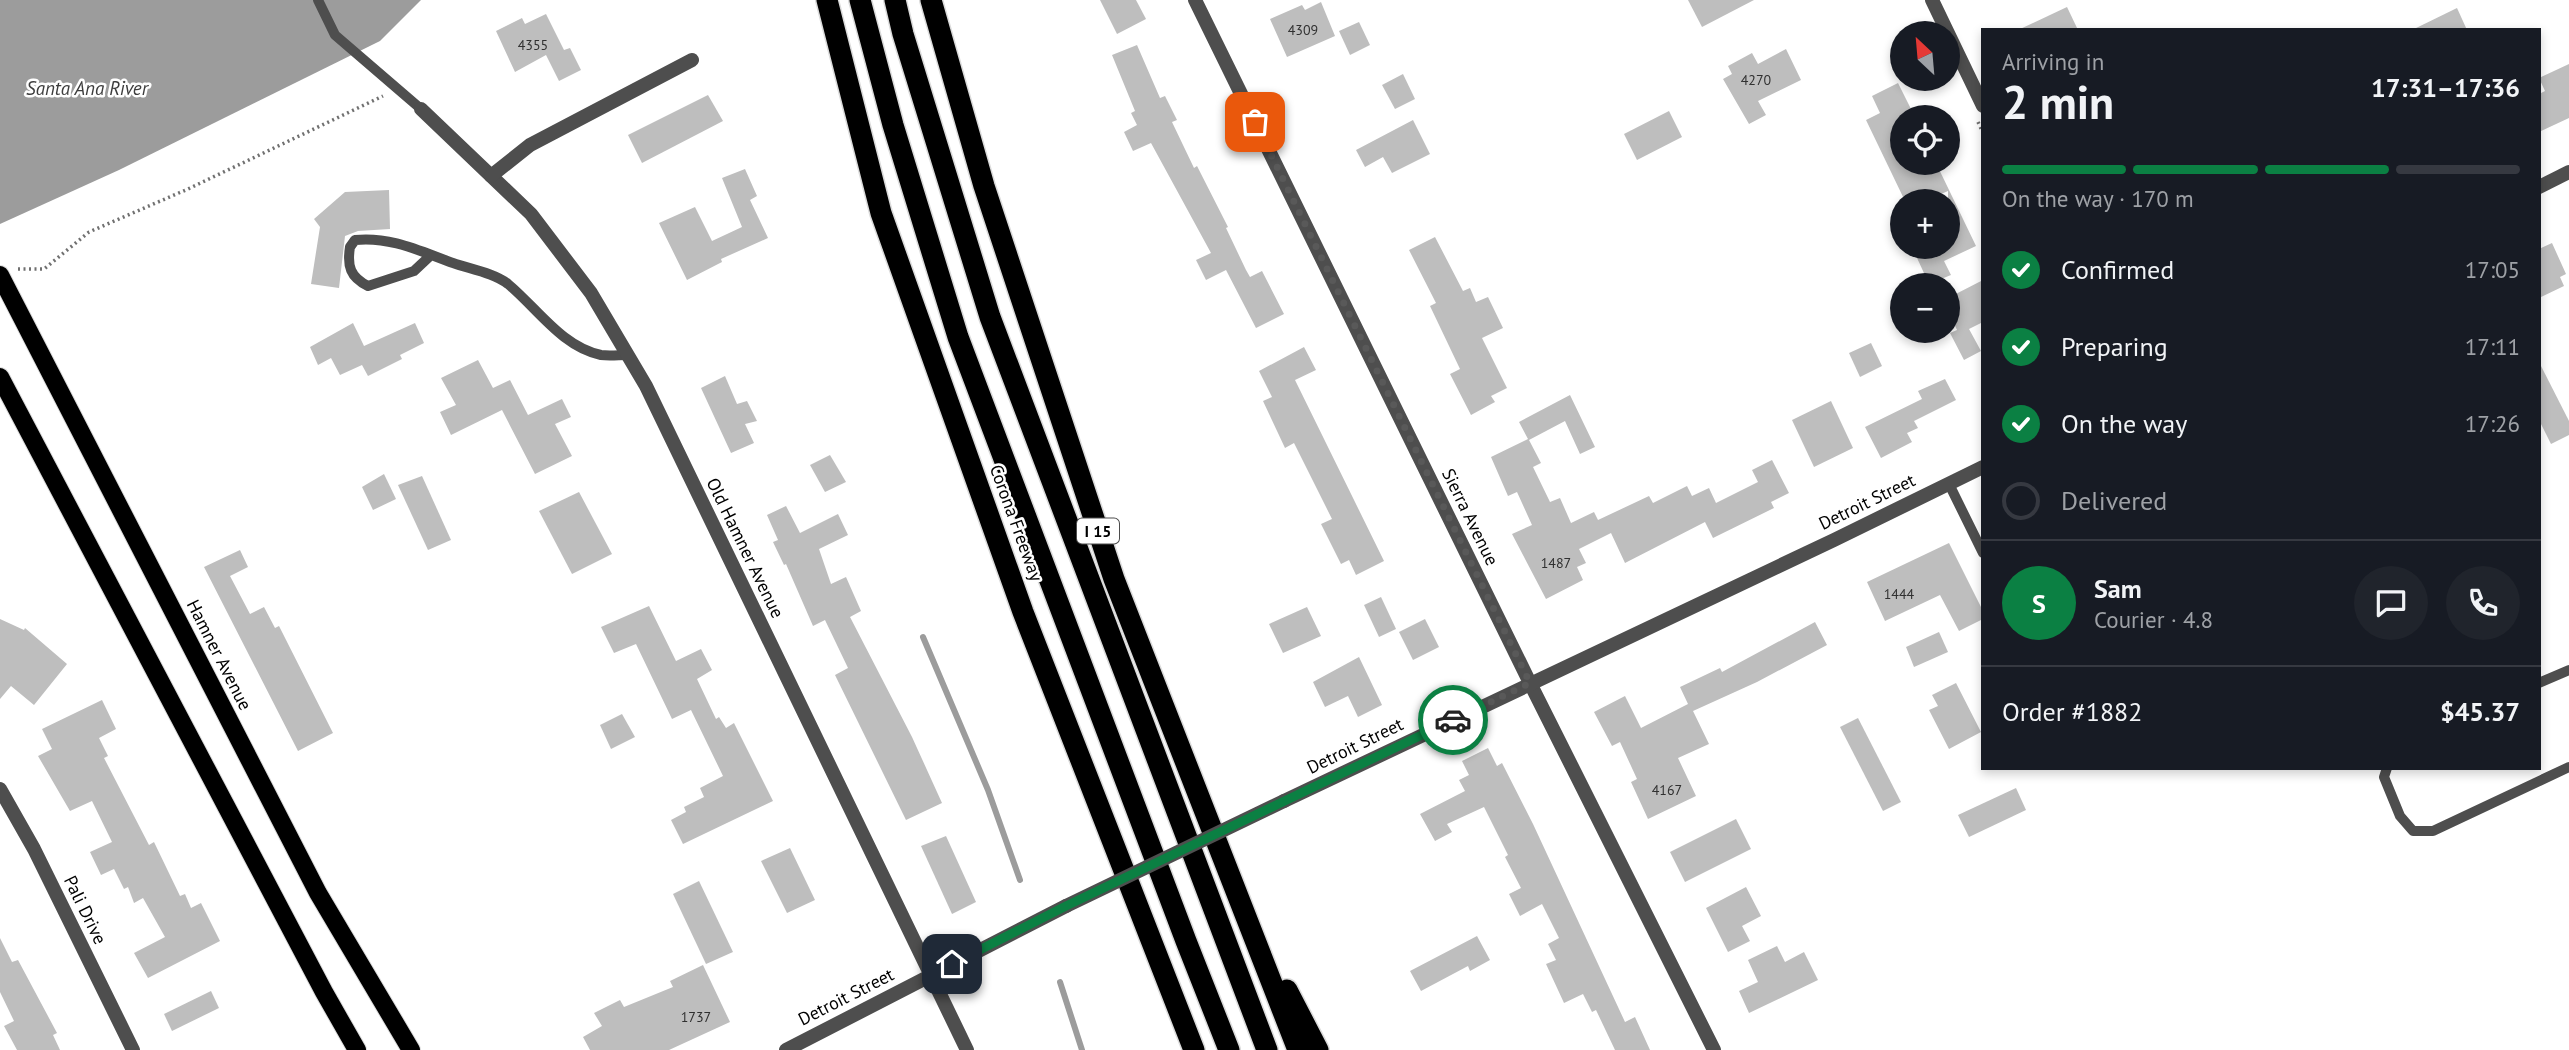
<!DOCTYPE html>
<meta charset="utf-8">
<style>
body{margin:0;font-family:"PT Sans",sans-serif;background:#20242c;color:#f1f3f6;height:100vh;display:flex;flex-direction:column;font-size:26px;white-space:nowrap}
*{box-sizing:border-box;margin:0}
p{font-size:23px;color:#9ea1a6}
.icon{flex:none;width:38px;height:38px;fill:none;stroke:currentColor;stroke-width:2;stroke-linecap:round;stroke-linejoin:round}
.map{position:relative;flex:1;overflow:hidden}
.sheet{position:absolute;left:1981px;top:28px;width:560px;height:742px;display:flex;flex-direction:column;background:#171b24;border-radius:0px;box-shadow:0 4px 10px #0003}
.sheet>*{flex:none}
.needle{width:46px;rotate:334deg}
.fabs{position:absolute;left:1890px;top:21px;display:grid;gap:14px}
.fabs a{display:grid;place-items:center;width:70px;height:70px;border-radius:50%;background:#171b24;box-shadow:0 4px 10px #0003;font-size:35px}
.pin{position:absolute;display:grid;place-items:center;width:60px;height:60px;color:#fff;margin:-30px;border-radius:14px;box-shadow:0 4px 10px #0006}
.courier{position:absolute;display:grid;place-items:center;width:70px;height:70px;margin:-35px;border:5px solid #0b8043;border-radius:50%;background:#fff;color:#222;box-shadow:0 2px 9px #0007}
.overview em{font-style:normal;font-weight:700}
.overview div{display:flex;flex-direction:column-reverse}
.overview{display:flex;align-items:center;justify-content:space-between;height:119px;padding:0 21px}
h1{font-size:46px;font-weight:700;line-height:52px}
.bar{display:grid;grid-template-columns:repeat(4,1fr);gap:10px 7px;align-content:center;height:84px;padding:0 21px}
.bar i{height:9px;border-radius:5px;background:#363941}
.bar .active{background:#0b8043}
.bar p{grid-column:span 4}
.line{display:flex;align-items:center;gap:18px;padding:0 21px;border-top:2px solid #363941}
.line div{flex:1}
.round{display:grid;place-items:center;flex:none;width:74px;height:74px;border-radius:37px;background:#20242c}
ol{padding:0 21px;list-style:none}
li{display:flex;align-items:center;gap:21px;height:77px}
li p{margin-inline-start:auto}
li .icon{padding:7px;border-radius:50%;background:#0b8043;color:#fff;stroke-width:4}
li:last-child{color:#9ea1a6}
li i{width:38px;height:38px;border:4px solid #363941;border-radius:50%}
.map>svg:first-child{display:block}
.water{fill:#9c9c9c}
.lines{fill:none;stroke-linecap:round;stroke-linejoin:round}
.stream{stroke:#9c9c9c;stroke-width:6}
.building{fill:#bebebe}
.primary-casing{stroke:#dbdbdb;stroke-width:20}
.highway-casing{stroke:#dbdbdb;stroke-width:24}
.path{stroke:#707070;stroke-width:3.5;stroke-dasharray:2 3.5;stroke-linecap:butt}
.lane{stroke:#4e4e4e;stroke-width:10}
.street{stroke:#4e4e4e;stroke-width:14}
.primary{stroke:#000;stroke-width:18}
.highway{stroke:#000;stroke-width:21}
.street-bridge{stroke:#4e4e4e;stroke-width:14}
.done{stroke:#595959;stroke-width:7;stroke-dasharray:0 12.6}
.route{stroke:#0b8043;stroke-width:9}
.labels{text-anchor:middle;stroke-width:5;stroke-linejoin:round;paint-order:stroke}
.number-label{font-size:14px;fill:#303030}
.shield{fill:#fff;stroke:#4c4c4c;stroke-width:2}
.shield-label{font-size:16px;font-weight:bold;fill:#000}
.street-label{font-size:18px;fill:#000;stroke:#fff}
.water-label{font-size:19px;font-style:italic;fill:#3d3d3d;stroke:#fff}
</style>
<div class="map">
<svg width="2569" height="1050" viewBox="0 0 2569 1050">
<rect width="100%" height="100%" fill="#fff"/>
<!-- water -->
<polygon class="water" points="0,0 421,0 380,41 119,170 0,224"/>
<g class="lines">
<!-- stream -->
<g class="stream">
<polyline points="923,637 988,790 1020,880"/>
<polyline points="1060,982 1082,1050"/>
</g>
</g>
<!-- building -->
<g class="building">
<polygon points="1100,0 1136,0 1146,19 1117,34"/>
<polygon points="1688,0 1754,0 1702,27"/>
<polygon points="1321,2 1335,36 1287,57 1270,19 1302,5 1305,10"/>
<polygon points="2067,7 2078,30 2018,30"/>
<polygon points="2457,8 2467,30 2412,30"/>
<polygon points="546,14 564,50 570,48 581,70 559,81 546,55 515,72 496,31 522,18 525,24"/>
<polygon points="1359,22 1370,45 1350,55 1339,31"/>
<polygon points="1137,45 1160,98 1165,96 1177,120 1172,122 1194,168 1197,166 1228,227 1226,228 1246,270 1250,277 1262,271 1284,314 1256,328 1226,270 1206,280 1196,260 1211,253 1151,143 1133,151 1124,132 1137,125 1131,113 1135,111 1112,55"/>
<polygon points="1786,49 1801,80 1758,101 1766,115 1749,124 1723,79 1732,74 1728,66 1752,53 1758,64"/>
<polygon points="2569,64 2569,118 2539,132 2539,94 2545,91 2539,78"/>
<polygon points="1403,74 1415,99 1395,109 1382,85"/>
<polygon points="1898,83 1915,117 1902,117 1902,163 1936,163 1976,246 1944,261 1951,275 1929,284 1912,247 1948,247 1948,191 1925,201 1905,201 1866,120 1880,113 1872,96"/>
<polygon points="708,95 723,121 642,163 628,135"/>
<polygon points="1669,111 1682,137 1637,160 1624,134"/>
<polygon points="1413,120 1430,154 1392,173 1383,157 1365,167 1356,150"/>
<polygon points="745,169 757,196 750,200 768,238 721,259 722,262 687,280 659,223 695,207 712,241 742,227 722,178"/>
<polygon points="389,190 390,229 358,231 345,236 339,288 311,284 320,227 314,219 345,192"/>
<polygon points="1435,237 1463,291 1470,288 1476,302 1488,297 1503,328 1482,338 1507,388 1491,396 1495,402 1471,415 1450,374 1460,369 1430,306 1436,303 1409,250"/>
<polygon points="2552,243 2566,274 2560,277 2564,286 2539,298 2539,249"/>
<polygon points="1983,280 1983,322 1969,329 1981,351 1964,360 1950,333 1957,330 1951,317 1957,314 1948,298"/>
<polygon points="353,323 364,346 415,323 424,343 400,355 402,359 368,376 362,365 340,375 331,358 318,365 310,347"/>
<polygon points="1871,343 1882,366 1860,377 1849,353"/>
<polygon points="1304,347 1316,370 1295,380 1384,561 1356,575 1349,560 1341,564 1321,524 1332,519 1294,443 1285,448 1263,401 1272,397 1259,371"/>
<polygon points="478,360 493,388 510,380 528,415 562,399 571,417 555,424 572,456 535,474 502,410 451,435 440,412 456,405 441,378"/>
<polygon points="2539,362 2569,421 2569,435 2551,444 2539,420"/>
<polygon points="725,376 737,404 747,401 757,421 745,424 754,443 731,453 701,388"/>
<polygon points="1945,379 1956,400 1914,421 1918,428 1907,433 1912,442 1881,458 1865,427 1922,399 1918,391"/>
<polygon points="1570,395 1595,447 1580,454 1565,421 1529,440 1541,463 1533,467 1550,502 1560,498 1571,523 1594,512 1598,520 1649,496 1653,503 1687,486 1692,496 1709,488 1716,503 1758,482 1752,470 1772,460 1789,493 1771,502 1774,508 1713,538 1705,522 1625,563 1611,533 1579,549 1586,563 1577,567 1583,580 1546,599 1512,534 1532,525 1517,492 1508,496 1491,457 1528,439 1519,422"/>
<polygon points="1831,401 1853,448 1814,467 1792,420"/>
<polygon points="830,455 846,482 825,492 810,465"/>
<polygon points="384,474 396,499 373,510 362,487"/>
<polygon points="422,476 451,540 428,550 398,485"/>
<polygon points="579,492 612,554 572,574 539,511"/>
<polygon points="786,506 800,533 838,514 848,535 819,549 831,584 846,577 861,611 850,617 912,737 942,803 906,820 835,675 848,668 825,620 813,626 786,564 784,565 773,542 778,540 767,515"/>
<polygon points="1949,543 1983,611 1983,619 1959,631 1940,595 1885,621 1867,582"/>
<polygon points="240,550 248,567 230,576 250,614 264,607 275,628 279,626 333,733 298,751 204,567"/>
<polygon points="1381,597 1396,629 1379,637 1364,605"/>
<polygon points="649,606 676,661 701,649 712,670 697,679 716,719 719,717 726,728 734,723 773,801 683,844 671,820 686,812 684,807 704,797 700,788 723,776 691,710 672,719 636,644 614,653 601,627"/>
<polygon points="1307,607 1321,636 1283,653 1269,624"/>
<polygon points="0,619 24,630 25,628 67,664 34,705 11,686 0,699"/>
<polygon points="1425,619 1439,647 1413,660 1399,632"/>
<polygon points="1815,622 1827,645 1757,682 1693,711 1709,744 1678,758 1696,796 1648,819 1631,782 1637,779 1620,742 1612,746 1594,712 1625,696 1641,728 1688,704 1680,687 1720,668 1722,672"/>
<polygon points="1939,632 1948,652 1914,667 1906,647"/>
<polygon points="1359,657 1382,705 1358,717 1348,696 1325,707 1313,682"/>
<polygon points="1956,683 1981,732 1949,749 1929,710 1938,706 1932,695"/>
<polygon points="102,700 116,729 99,738 108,756 104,758 149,845 154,842 180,896 185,894 191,908 201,903 220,941 148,978 134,953 165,937 143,898 134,903 128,887 124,889 114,869 101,875 90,852 112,842 92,801 70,811 38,756 52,749 42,729"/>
<polygon points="622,714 635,737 611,749 600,725"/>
<polygon points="1858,718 1901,802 1883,811 1840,727"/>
<polygon points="1488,748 1497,766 1502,763 1533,824 1625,1022 1635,1017 1650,1050 1615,1050 1596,1010 1592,1012 1583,994 1564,1003 1546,964 1556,960 1548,944 1559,938 1542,904 1520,916 1509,894 1521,888 1505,857 1508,855 1484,807 1447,824 1452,832 1435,841 1420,814 1465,791 1459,780 1469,775 1462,761"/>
<polygon points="2016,788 2026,810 1969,837 1958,815"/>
<polygon points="1736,819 1751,849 1685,882 1670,852"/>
<polygon points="946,836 976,902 952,914 921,846"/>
<polygon points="790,848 815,900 787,913 761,861"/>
<polygon points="699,881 733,952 706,964 673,894"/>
<polygon points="1746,887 1761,916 1742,926 1750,941 1728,952 1706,908"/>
<polygon points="1477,936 1490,960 1470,971 1468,966 1421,991 1410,971"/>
<polygon points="0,938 12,962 18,960 57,1033 53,1035 60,1050 17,1050 4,1026 14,1021 0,992"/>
<polygon points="1777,946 1785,962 1804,952 1818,980 1749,1013 1739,991 1758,982 1748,960"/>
<polygon points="703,965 730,1022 669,1050 590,1050 583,1037 602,1026 594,1013 620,1000 624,1007 673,987 670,981"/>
<polygon points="211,991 219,1008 172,1031 164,1014"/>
</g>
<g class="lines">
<defs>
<g id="primary">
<polyline points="0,275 318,893 411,1050"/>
<polyline points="0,377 324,992 357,1050"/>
</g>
<g id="highway">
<polyline points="827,0 881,213 1023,612 1194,1050"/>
<polyline points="860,0 893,125 958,337 1186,941 1229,1050"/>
<polyline points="895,0 903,34 990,317 1267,1050"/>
<polyline points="931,0 984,186 1114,579 1298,1050"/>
<polyline points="1287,990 1318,1050"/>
</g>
</defs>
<!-- primary casing -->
<use href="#primary" class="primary-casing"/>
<!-- highway casing -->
<use href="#highway" class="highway-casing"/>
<!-- path -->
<g class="path">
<polyline points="1978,122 1983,133"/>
<polyline points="18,269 44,269 89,232 188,189 383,96"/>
</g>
<!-- lane -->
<g class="lane">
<polyline points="318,0 335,35 421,109"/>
<path d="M 431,255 L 414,271 L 368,286 C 350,277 347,266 350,247 L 355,240 C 390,236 422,252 453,263 C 470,269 494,273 508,284 C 537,308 562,347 601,355 C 609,356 619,355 628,355"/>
<polyline points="1949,484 1983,553"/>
<polyline points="2539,683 2569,670"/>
<polyline points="2387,768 2384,777 2400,816 2413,831 2433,831 2569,767"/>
</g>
<!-- street -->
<g class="street">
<polyline points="1195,0 1530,683 1714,1050"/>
<polyline points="1932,0 1983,106"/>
<polyline points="421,109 531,214 591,293 646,386 967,1050"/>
<polyline points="491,176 530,145 692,60"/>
<polyline points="2539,187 2569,172"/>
<polyline points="0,789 34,849 133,1050"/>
<polyline points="1284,801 1834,540 1983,467"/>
<polyline points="786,1050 1066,906"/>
</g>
<!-- primary -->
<use href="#primary" class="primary"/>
<!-- highway -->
<use href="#highway" class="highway"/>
<!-- street-bridge -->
<polyline class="street-bridge" points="1066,906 1284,801"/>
</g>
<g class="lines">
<!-- done -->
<polyline class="done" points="1255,122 1530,683 1453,720"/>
<!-- route -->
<polyline class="route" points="952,964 1066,906 1453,720"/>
</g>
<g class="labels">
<!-- number labels -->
<g class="number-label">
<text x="1303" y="35">4309</text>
<text x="533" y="50">4355</text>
<text x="1756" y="85">4270</text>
<text x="1556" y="568">1487</text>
<text x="1899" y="599">1444</text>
<text x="1667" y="795">4167</text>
<text x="696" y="1022">1737</text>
</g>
<!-- shield labels -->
<rect class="shield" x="1077" y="518.5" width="42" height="25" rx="5"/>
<g class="shield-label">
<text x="1098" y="537">I 15</text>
</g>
<!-- street labels -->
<g class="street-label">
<text transform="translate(1867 502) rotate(-26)" y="6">Detroit Street</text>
<text transform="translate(1470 517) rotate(64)" y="6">Sierra Avenue</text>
<text transform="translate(1016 523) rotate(70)" y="6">Corona Freeway</text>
<text transform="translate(745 548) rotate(64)" y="6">Old Hamner Avenue</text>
<text transform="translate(219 655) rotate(63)" y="6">Hamner Avenue</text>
<text transform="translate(1355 746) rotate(-26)" y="6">Detroit Street</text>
<text transform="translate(85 910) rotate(64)" y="6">Pali Drive</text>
<text transform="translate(846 997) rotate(-27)" y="6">Detroit Street</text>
</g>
<!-- water labels -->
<g class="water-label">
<text x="87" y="95">Santa Ana River</text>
</g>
</g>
</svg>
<div class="fabs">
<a><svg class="needle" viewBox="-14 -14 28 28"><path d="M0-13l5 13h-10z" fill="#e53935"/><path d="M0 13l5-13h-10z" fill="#9ea1a6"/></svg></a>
<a><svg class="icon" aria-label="locate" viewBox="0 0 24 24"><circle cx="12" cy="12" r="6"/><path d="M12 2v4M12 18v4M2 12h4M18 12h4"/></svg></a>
<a>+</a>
<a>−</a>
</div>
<div class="pin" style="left:1255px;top:122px;background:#ea580c"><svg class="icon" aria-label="bag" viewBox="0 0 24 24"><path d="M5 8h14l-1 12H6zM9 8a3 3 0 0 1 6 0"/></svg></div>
<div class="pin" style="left:952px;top:964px;background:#1f2937"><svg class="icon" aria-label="home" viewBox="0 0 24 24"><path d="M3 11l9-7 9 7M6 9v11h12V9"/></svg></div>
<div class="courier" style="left:1453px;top:720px"><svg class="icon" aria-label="car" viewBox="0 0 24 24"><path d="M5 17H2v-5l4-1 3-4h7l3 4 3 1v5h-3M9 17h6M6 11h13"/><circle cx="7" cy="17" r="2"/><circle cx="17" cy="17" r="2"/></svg></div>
<section class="sheet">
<div class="overview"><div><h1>2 min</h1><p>Arriving in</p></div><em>17:31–17:36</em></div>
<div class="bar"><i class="active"></i><i class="active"></i><i class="active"></i><i></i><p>On the way · 170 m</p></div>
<ol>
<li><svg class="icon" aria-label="check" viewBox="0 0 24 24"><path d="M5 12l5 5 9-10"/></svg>Confirmed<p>17:05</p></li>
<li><svg class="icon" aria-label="check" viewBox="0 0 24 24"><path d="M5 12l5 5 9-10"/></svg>Preparing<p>17:11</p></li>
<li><svg class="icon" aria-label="check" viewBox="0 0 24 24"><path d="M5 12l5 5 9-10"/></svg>On the way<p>17:26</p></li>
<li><i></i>Delivered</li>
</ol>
<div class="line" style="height:126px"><b class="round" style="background:#0b8043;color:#fff">S</b><div><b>Sam</b><p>Courier · 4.8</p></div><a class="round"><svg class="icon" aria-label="chat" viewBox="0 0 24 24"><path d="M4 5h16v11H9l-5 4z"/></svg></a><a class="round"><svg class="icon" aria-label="phone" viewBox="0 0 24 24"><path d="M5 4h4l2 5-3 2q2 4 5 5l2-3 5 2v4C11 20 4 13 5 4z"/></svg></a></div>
<div class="line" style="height:91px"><div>Order #1882</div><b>$45.37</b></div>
</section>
</div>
